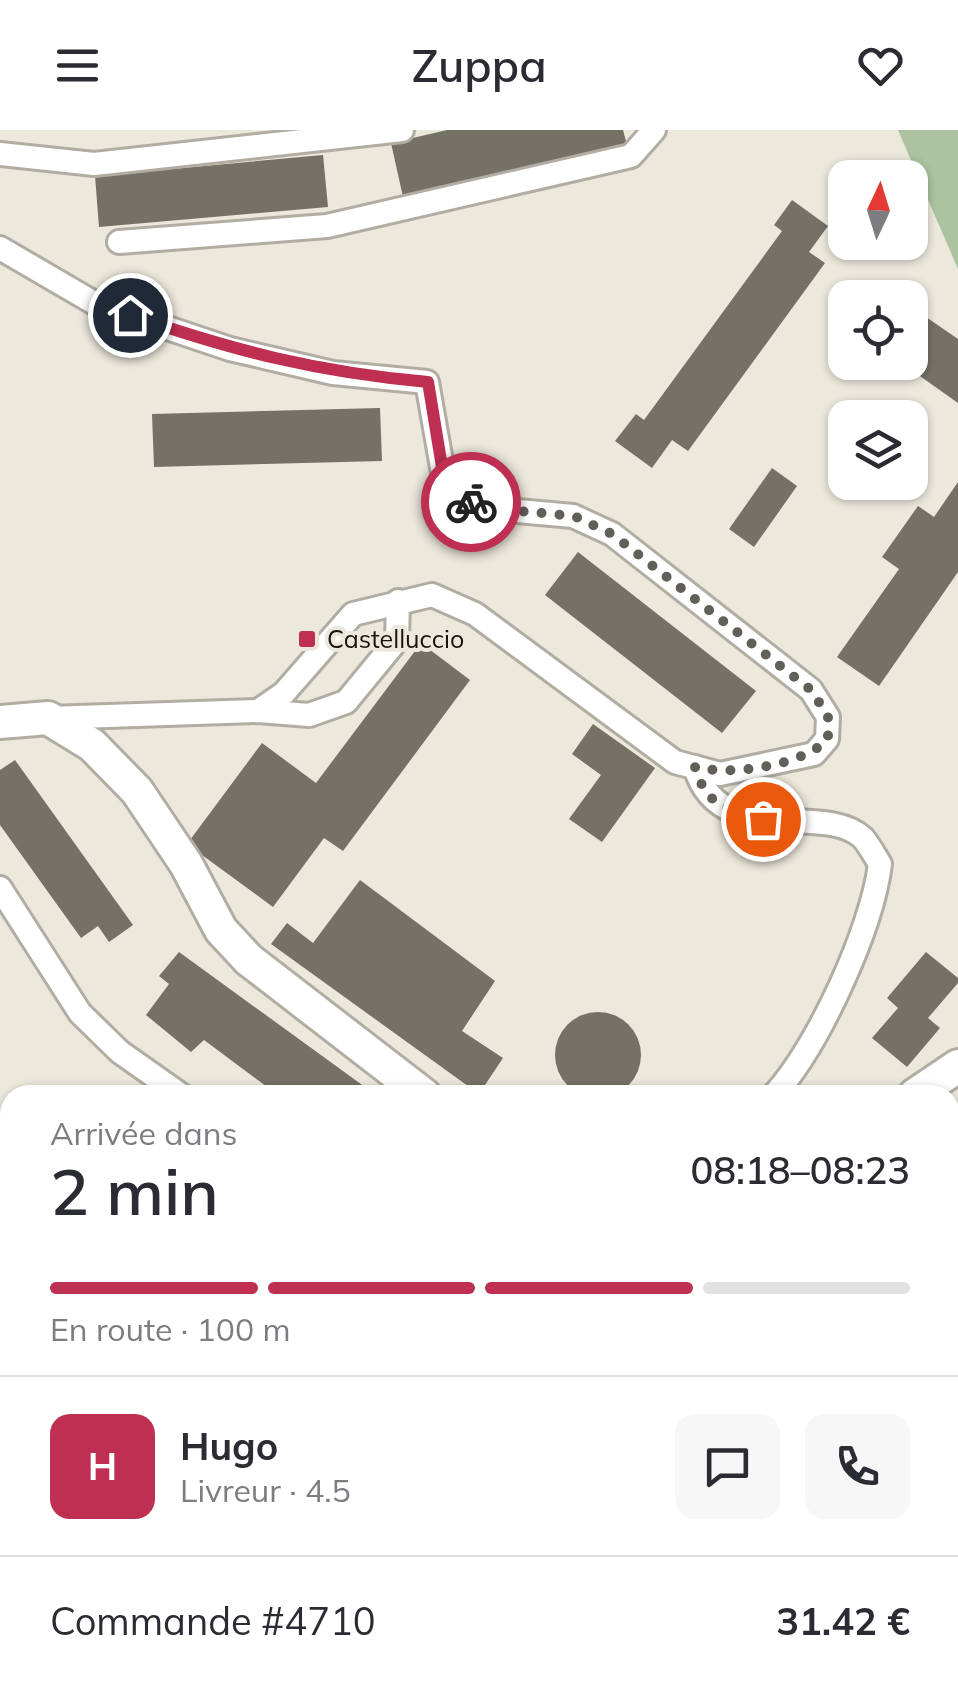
<!DOCTYPE html>
<html lang="fr">
<meta charset="utf-8">
<style>
body{margin:0;font-family:Mulish,sans-serif;background:#f7f7f7;color:#2b2b33;height:100vh;display:flex;flex-direction:column;font-size:38px;white-space:nowrap}
*{box-sizing:border-box;margin:0}
p{font-size:32px;color:#7c7c81}
.icon{flex:none;width:55px;height:55px;fill:none;stroke:currentColor;stroke-width:2;stroke-linecap:round;stroke-linejoin:round}
.map{position:relative;flex:1;overflow:hidden}
.panel{position:absolute;left:0px;top:955px;width:960px;height:622px;display:flex;flex-direction:column;background:#fff;border-radius:30px 30px 0 0;box-shadow:0 2px 8px #0004}
.panel>*{flex:none}
.needle{width:65px;rotate:4deg}
.tools{position:absolute;left:828px;top:30px;display:grid;gap:20px}
.tools a{display:grid;place-items:center;width:100px;height:100px;border-radius:20px;background:#fff;box-shadow:0 2px 8px #0004;font-size:50px}
.pin{position:absolute;display:grid;place-items:center;width:85px;height:85px;color:#fff;margin:-42px;border:5px solid #fff;border-radius:50%;box-shadow:0 2px 10px #0007}
.courier{position:absolute;display:grid;place-items:center;width:100px;height:100px;margin:-50px;border:8px solid #bf2f52;border-radius:50%;background:#fff;color:#222;box-shadow:0 2px 12px #0007}
.overview em{font-style:normal;font-weight:600}
.overview div{display:flex;flex-direction:column-reverse}
.overview{display:flex;align-items:center;justify-content:space-between;height:170px;padding:0 50px}
h1{font-size:65px;font-weight:600;line-height:75px}
.bar{display:grid;grid-template-columns:repeat(4,1fr);gap:15px 10px;align-content:center;height:120px;padding:0 50px}
.bar i{height:12px;border-radius:8px;background:#e1e1e2}
.bar .on{background:#bf2f52}
.bar p{grid-column:span 4}
.line{display:flex;align-items:center;gap:25px;padding:0 50px;border-top:2px solid #e1e1e2}
.line div{flex:1}
.round{display:grid;place-items:center;flex:none;width:105px;height:105px;border-radius:20px;background:#f7f7f7}
header{display:flex;justify-content:space-between;align-items:center;height:130px;padding:0 50px;background:#fff;font-size:45px;font-weight:600}
.map>svg:first-child{display:block}
.green{fill:#abc49f}
.building{fill:#747166}
.lines{fill:none;stroke-linecap:round;stroke-linejoin:round}
.street-casing{stroke:#b1ada2;stroke-width:28}
.secondary-casing{stroke:#b1ada2;stroke-width:38}
.street{stroke:#fff;stroke-width:22}
.secondary{stroke:#fff;stroke-width:32}
.done{stroke:#625f58;stroke-width:10;stroke-dasharray:0 18}
.route{stroke:#bf2f52;stroke-width:12}
.poi-dot{fill:#bf2f52;stroke:#ece8dc;stroke-width:4}
.labels{text-anchor:middle;stroke-width:8;stroke-linejoin:round;paint-order:stroke}
.poi-label{font-size:25px;fill:#171511;stroke:#ece8dc;text-anchor:start}
</style>
<header><svg class="icon" aria-label="menu" viewBox="0 0 24 24"><path d="M4 6h16M4 12h16M4 18h16"/></svg>Zuppa<svg class="icon" aria-label="heart" viewBox="0 0 24 24"><path d="M12 20l-8-8c-3-5 5-10 8-4 3-6 11-1 8 4z"/></svg></header>
<div class="map">
<svg width="958" height="1576" viewBox="0 0 958 1576">
<rect width="100%" height="100%" fill="#ece8dc"/>
<!-- green -->
<polygon class="green" points="898,0 958,0 958,139"/>
<!-- building -->
<g class="building">
<polygon points="447,0 623,0 627,15 403,67 391,13"/>
<polygon points="323,25 328,77 99,97 95,46"/>
<polygon points="792,70 828,96 809,122 825,133 688,321 672,310 652,338 615,311 636,284 644,290 782,101 774,95"/>
<polygon points="926,187 958,209 958,273 900,232 910,232 910,210"/>
<polygon points="380,278 382,331 154,337 152,284"/>
<polygon points="772,338 797,356 754,417 729,399"/>
<polygon points="958,352 958,442 879,556 837,527 899,439 882,427 918,376 934,387"/>
<polygon points="578,422 756,561 722,603 545,465"/>
<polygon points="421,513 470,550 343,721 324,708 273,777 187,714 262,613 316,653"/>
<polygon points="593,594 655,638 602,712 569,689 601,645 572,624"/>
<polygon points="15,630 133,795 109,812 98,796 81,808 0,695 0,640"/>
<polygon points="360,750 495,851 462,901 503,928 479,964 271,814 287,793 313,813"/>
<polygon points="179,822 376,965 278,965 204,910 191,922 146,885 169,854 159,846"/>
<polygon points="926,822 958,848 958,853 928,888 940,898 907,937 872,908 898,878 887,868"/>
<circle cx="598" cy="925" r="43"/>
<polygon points="958,1350 958,1406 950,1410 950,1355"/>
<polygon points="556,1568 739,1568 742,1575 536,1576"/>
</g>
<g class="lines">
<defs>
<g id="street">
<polyline points="0,24 94,34 402,0"/>
<polyline points="119,112 327,96 631,26 654,0"/>
<polyline points="0,118 96,174 230,219 333,243 427,252 443,343 465,369 485,378 573,386 612,404 811,560 828,587 827,609 814,624 720,644 675,632 475,484 432,465 353,484 284,563 258,581"/>
<polyline points="48,588 258,581 309,585 346,572 397,510 398,471"/>
<path d="M 695,637 C 719,720 825,671 863,708 C 869,715 875,726 880,734 C 872,799 818,917 774,965"/>
<polyline points="0,758 80,883 120,922 181,965"/>
<polyline points="419,1576 422,1568"/>
</g>
<g id="secondary">
<polyline points="0,592 48,588 92,615 137,661 186,734 221,800 249,830 424,965"/>
<polyline points="915,965 958,936"/>
<polyline points="950,1266 958,1261"/>
<polyline points="950,1454 958,1451"/>
</g>
</defs>
<!-- street casing -->
<use href="#street" class="street-casing"/>
<!-- secondary casing -->
<use href="#secondary" class="secondary-casing"/>
<!-- street -->
<use href="#street" class="street"/>
<!-- secondary -->
<use href="#secondary" class="secondary"/>
</g>
<g class="lines">
<!-- done -->
<path class="done" d="M 471,372 L 485,378 L 574,386 L 612,404 L 811,560 L 828,586 L 828,609 C 803,636 730,646 695,637 C 707,678 726,677 763,689"/>
<!-- route -->
<path class="route" d="M 130,185 C 235,221 316,242 428,252 L 443,343 L 471,372"/>
</g>
<!-- markers -->
<rect class="poi-dot" x="297" y="499" width="20" height="20" rx="5"/>
<g class="labels">
<!-- poi labels -->
<g class="poi-label">
<text x="327" y="518">Castelluccio</text>
</g>
</g>
</svg>
<div class="tools">
<a><svg class="needle" viewBox="-14 -14 28 28"><path d="M0-13l5 13h-10z" fill="#e53935"/><path d="M0 13l5-13h-10z" fill="#7c7c81"/></svg></a>
<a><svg class="icon" aria-label="locate" viewBox="0 0 24 24"><circle cx="12" cy="12" r="6"/><path d="M12 2v4M12 18v4M2 12h4M18 12h4"/></svg></a>
<a><svg class="icon" aria-label="layers" viewBox="0 0 24 24"><path d="M12 4l9 5-9 5-9-5zM3 14l9 5 9-5"/></svg></a>
</div>
<div class="pin" style="left:763px;top:689px;background:#ea580c"><svg class="icon" aria-label="bag" viewBox="0 0 24 24"><path d="M5 8h14l-1 12H6zM9 8a3 3 0 0 1 6 0"/></svg></div>
<div class="pin" style="left:130px;top:185px;background:#1f2937"><svg class="icon" aria-label="home" viewBox="0 0 24 24"><path d="M3 11l9-7 9 7M6 9v11h12V9"/></svg></div>
<div class="courier" style="left:471px;top:372px"><svg class="icon" aria-label="bike" viewBox="0 0 24 24"><circle cx="6" cy="16" r="4"/><circle cx="18" cy="16" r="4"/><path d="M6 16l4-8h5l3 8M10 8l3 8H6M13 5h3"/></svg></div>
<section class="panel">
<div class="overview"><div><h1>2 min</h1><p>Arrivée dans</p></div><em>08:18–08:23</em></div>
<div class="bar"><i class="on"></i><i class="on"></i><i class="on"></i><i></i><p>En route · 100 m</p></div>
<div class="line" style="height:180px"><b class="round" style="background:#bf2f52;color:#fff">H</b><div><b>Hugo</b><p>Livreur · 4.5</p></div><a class="round"><svg class="icon" aria-label="chat" viewBox="0 0 24 24"><path d="M4 5h16v11H9l-5 4z"/></svg></a><a class="round"><svg class="icon" aria-label="phone" viewBox="0 0 24 24"><path d="M5 4h4l2 5-3 2q2 4 5 5l2-3 5 2v4C11 20 4 13 5 4z"/></svg></a></div>
<div class="line" style="height:130px"><div>Commande #4710</div><b>31.42 €</b></div>
</section>
</div>
